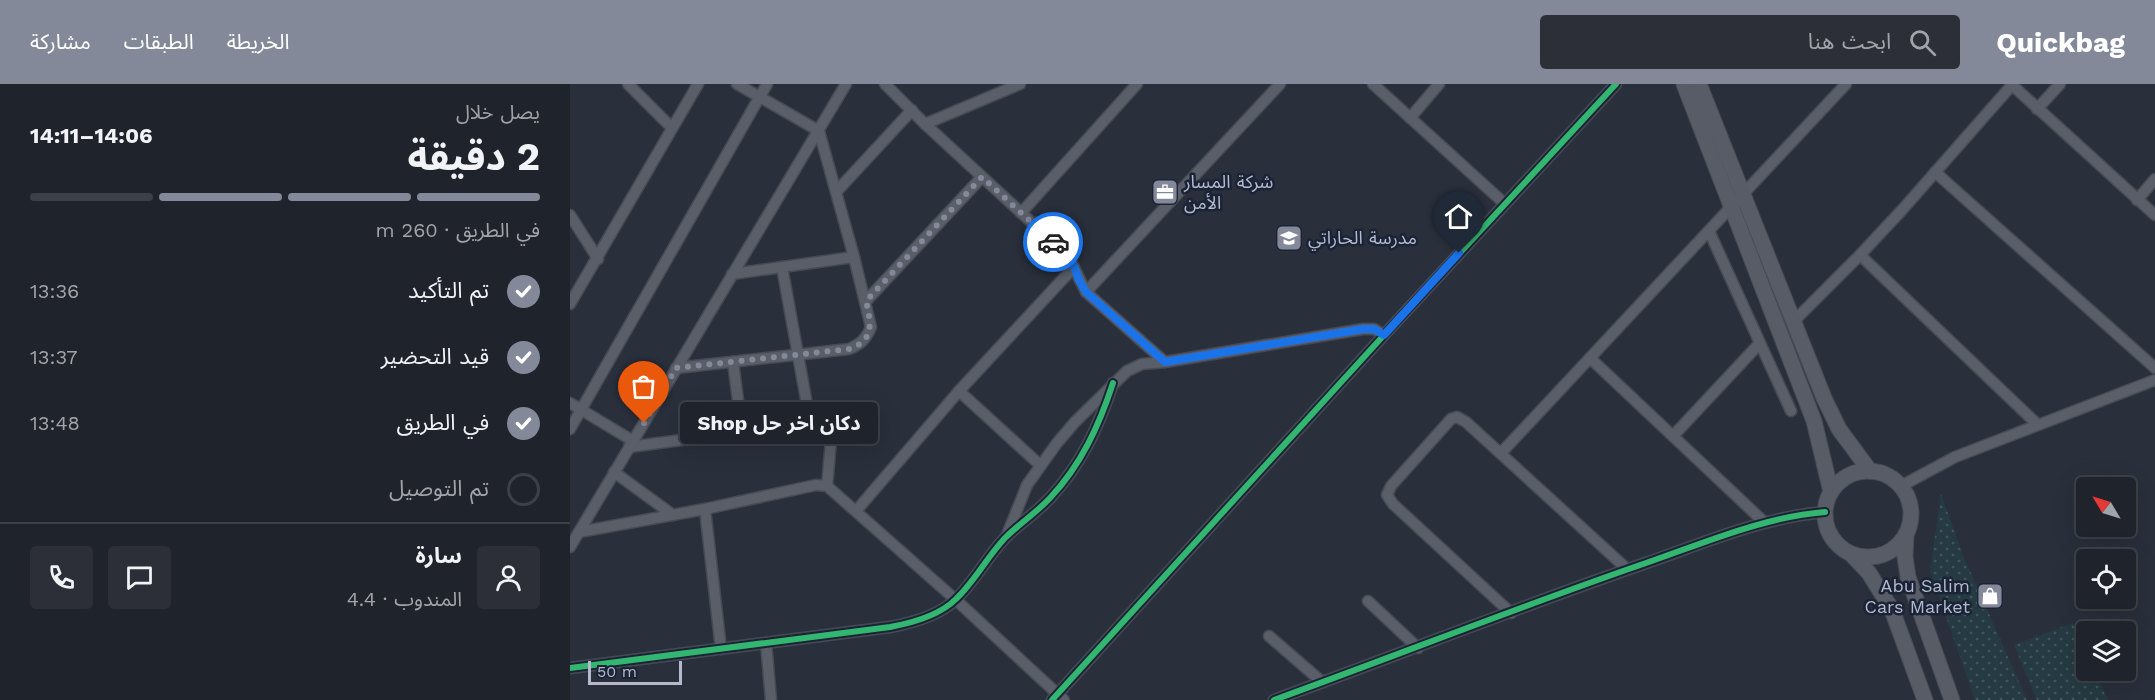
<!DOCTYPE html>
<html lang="ar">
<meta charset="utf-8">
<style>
body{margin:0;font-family:"Work Sans","Noto Sans Arabic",sans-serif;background:#2c2f38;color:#f1f3f6;direction:rtl;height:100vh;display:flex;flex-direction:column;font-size:22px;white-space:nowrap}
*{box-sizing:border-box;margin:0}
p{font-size:20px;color:#a1a4a9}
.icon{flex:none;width:33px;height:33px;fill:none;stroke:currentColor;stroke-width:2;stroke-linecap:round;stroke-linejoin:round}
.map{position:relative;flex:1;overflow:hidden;direction:ltr}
.sheet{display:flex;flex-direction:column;background:#1f232c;width:570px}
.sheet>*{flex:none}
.needle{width:39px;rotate:308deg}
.fabs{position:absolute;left:1506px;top:393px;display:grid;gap:12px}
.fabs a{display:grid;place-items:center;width:60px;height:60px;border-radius:6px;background:#1f232c;box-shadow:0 6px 24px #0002,0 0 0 2px #3c4048;font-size:30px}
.scale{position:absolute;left:18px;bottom:15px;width:94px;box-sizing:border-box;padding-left:6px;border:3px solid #b3bacc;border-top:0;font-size:16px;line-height:21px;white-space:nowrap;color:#b3bacc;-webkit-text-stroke:4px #1b2336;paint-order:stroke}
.pin{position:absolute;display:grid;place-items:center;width:51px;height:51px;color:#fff;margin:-62px -26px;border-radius:50% 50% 50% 0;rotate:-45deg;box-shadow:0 0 6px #0007}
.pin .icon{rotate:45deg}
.courier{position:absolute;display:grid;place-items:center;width:60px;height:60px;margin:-30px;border:4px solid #1a73e8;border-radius:50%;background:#fff;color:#222;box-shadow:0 2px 8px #0007}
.bubble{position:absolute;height:42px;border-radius:6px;background:#1f232c;box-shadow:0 6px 24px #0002,0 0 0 2px #3c4048;font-size:20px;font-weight:700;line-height:42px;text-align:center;direction:rtl}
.head em{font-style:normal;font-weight:700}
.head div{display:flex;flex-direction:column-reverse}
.head{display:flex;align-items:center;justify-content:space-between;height:102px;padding:0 30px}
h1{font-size:39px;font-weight:700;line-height:45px}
.bar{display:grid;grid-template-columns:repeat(4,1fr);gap:9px 6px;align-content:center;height:72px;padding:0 30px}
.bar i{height:8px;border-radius:4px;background:#3c4048}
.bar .on{background:#838999}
.bar p{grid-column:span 4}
.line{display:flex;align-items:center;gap:15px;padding:0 30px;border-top:2px solid #3c4048}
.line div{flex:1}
.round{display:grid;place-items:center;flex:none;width:63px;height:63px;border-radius:6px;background:#2c2f38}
ol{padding:0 30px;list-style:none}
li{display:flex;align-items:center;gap:18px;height:66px}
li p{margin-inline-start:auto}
li .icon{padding:6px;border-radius:50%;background:#838999;color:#fff;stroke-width:4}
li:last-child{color:#a1a4a9}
li i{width:33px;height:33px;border:3px solid #3c4048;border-radius:50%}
header{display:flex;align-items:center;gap:36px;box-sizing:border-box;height:84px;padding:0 30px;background:#838999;color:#fff}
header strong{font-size:28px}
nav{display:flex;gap:33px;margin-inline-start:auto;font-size:21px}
.search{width:420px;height:54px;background:#2c2f38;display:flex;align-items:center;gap:15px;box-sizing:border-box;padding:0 21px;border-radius:6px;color:#a1a4a9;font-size:22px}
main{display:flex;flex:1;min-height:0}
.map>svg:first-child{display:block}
.garden{fill:url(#garden-dots)}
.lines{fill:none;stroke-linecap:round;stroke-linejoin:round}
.street-casing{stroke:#464a53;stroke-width:13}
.secondary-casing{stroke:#464a53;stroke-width:17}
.street{stroke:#5a5e68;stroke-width:10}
.secondary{stroke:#585c66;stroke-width:15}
.cycleway-casing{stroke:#1b2336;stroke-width:10}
.cycleway{stroke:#33b770;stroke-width:6}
.done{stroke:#838999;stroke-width:6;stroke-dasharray:0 10.8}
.route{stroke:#1a73e8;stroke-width:8}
.labels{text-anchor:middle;stroke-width:5;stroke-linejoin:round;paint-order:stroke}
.poi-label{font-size:18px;fill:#b3bacc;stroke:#1b2336;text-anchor:start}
</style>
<header>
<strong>Quickbag</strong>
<div class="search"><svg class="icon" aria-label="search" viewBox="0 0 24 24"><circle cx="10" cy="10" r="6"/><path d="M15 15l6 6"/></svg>ابحث هنا</div>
<nav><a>الخريطة</a><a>الطبقات</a><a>مشاركة</a></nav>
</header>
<main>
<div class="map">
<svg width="1585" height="616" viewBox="0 0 1585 616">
<defs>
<pattern id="garden-dots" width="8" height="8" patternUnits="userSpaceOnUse" patternTransform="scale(1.5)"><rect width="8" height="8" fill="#253a42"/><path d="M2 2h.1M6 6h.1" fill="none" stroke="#42545c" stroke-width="1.8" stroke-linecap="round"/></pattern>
</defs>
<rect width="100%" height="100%" fill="#292f3b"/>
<!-- garden -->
<g class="garden">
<polygon points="1371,410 1393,471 1457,616 1405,616 1360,487"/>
<polygon points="1503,539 1516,569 1516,586 1524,587 1538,616 1467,616 1444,561"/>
</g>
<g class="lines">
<defs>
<g id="street">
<polyline points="58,0 102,44"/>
<polyline points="315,0 355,40 498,172 516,208 595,278"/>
<polyline points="803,0 935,120"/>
<polyline points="1441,0 1585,131"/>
<polyline points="1467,25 1490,0"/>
<polyline points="840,34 869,0"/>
<polyline points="355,40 450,0"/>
<polyline points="1365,88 1585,284"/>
<polyline points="267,107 342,26"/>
<polyline points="1567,116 1585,95"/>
<polyline points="451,129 567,0"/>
<polyline points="0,131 28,175"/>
<polyline points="1139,147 1221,327"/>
<polyline points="1290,171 1467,340"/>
<polyline points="212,183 240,337"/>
<polyline points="162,190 284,173"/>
<polyline points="516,208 710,0"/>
<polyline points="296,217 412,93"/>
<polyline points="0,220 128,0"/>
<polyline points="1224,237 1290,171 1332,126 1442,1"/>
<polyline points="1020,274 1194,438"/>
<polyline points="163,278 172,347"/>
<path d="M 106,284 L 279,265 C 291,260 296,255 301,243 L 284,173 L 249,47 L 167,0"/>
<polyline points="389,307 470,381"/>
<polyline points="0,319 63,357"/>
<polyline points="0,345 197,0"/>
<polyline points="1103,352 1190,259"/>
<polyline points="59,363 253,337 259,340 262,345 257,402"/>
<polyline points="931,369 1276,0"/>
<polyline points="44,388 103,431"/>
<polyline points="1331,402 1385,373 1585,296"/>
<polyline points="135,425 151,565"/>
<polyline points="286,427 389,307 504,183"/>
<polyline points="9,448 135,425 246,401 257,402 386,516 494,616"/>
<polyline points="437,451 457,401 487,359 505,338 557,287 572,280 595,278 793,245 804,245 814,251"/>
<polyline points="0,463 276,0"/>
<polyline points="798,517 848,564"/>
<polyline points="941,529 823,420 817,411 821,402 881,335 887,333 896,338 1057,485"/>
<polyline points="699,552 752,598"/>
<polyline points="196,559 201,616"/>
<path d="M 0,584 L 320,543 C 342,539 369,532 386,515 C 405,497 417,473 435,454 C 449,440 466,429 480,414 C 511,381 529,342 543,299"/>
<polyline points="482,616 814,251 1046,0"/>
<path d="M 704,616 C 828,571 951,522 1076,479 C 1134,459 1193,433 1255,428"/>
</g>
<g id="secondary">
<polyline points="1114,0 1244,337 1261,408"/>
<polyline points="1129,0 1254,314 1269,345 1300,387"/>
<circle cx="1298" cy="430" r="43"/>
<polyline points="1336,450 1335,473 1338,493 1382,616"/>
<polyline points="1281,470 1299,489 1322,526 1355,616"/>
</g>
</defs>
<!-- street casing -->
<use href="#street" class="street-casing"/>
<!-- secondary casing -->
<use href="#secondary" class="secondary-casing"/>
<!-- street -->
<use href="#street" class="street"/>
<!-- secondary -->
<use href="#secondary" class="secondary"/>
<defs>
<g id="cycleway">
<path d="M 0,584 L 320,543 C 342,539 369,532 386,515 C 405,497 417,473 435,454 C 449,440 466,429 480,414 C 511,381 529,342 543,299"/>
<polyline points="482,616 814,251 1046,0"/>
<path d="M 704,616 C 828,571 951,522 1076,479 C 1134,459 1193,433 1255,428"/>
</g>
</defs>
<!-- cycleway casing -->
<use href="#cycleway" class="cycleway-casing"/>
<!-- cycleway -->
<use href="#cycleway" class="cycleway"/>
</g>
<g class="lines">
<!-- done -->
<path class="done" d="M 74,339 L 106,284 L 279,265 C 305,256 301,240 296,217 L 412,93 L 483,158"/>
<!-- route -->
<polyline class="route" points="483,158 502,177 509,196 516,208 595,278 793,245 804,245 814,251 889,169"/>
</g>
<!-- icons -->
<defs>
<symbol id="office-square" viewBox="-11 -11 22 22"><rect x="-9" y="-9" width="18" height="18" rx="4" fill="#838999" stroke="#1b2336"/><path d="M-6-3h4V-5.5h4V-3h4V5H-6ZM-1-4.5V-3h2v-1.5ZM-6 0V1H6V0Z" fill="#fff"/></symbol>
<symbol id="school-square" viewBox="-11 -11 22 22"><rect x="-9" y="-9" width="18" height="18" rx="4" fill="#838999" stroke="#1b2336"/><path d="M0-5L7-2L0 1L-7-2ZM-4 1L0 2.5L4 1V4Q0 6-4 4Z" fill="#fff"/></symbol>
<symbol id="shop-square" viewBox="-11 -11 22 22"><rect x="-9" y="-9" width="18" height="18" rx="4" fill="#838999" stroke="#1b2336"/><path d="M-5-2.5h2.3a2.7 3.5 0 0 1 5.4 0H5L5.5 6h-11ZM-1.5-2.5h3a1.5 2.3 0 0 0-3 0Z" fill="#fff"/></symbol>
</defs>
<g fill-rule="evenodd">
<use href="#office-square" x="580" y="93" width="30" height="30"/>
<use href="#school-square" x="704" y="139" width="30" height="30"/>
<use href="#shop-square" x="1405" y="497" width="30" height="30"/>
</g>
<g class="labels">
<!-- poi labels -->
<g class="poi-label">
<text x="614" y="104">شركة المسار<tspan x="614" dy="21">الأمن</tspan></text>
<text x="738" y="160">مدرسة الحاراتي</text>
<text x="1400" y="508" text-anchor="end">Abu Salim<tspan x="1400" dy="21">Cars Market</tspan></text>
</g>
</g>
</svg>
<div class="fabs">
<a><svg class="needle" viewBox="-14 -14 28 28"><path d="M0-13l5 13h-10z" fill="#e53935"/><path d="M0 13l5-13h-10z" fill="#a1a4a9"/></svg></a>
<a><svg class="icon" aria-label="locate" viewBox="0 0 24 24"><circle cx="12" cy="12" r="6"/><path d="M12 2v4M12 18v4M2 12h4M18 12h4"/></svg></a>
<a><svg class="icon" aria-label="layers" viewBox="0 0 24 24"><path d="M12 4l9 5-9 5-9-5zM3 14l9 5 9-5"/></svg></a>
</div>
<div class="scale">50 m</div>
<div class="pin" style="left:74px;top:339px;background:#ea580c"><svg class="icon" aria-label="bag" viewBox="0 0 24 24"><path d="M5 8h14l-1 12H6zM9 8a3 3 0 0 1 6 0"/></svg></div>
<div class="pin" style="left:889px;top:169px;background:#1f2937"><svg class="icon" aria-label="home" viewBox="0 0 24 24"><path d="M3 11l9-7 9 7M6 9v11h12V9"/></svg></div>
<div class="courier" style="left:483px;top:158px"><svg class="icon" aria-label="car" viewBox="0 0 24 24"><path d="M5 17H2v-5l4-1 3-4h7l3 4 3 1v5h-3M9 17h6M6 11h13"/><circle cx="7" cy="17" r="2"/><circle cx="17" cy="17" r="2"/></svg></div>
<div class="bubble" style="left:110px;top:318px;width:198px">دكان اخر حل Shop</div>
</div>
<section class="sheet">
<div class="head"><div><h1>2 دقيقة</h1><p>يصل خلال</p></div><em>14:06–14:11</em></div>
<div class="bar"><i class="on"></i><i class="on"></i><i class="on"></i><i></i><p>في الطريق · 260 m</p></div>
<ol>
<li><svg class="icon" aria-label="check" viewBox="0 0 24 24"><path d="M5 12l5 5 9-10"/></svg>تم التأكيد<p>13:36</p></li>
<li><svg class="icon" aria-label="check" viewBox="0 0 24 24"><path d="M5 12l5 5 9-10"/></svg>قيد التحضير<p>13:37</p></li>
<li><svg class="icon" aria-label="check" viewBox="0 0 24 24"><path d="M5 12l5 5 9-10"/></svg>في الطريق<p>13:48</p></li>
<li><i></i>تم التوصيل</li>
</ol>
<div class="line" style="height:108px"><a class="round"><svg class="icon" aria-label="person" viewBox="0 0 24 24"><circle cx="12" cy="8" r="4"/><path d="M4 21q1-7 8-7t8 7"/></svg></a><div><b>سارة</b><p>المندوب · 4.4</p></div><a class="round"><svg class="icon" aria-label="chat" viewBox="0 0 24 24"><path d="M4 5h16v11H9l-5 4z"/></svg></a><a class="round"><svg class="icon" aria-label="phone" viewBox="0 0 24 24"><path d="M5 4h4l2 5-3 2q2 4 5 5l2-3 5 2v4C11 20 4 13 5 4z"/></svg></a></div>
</section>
</main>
